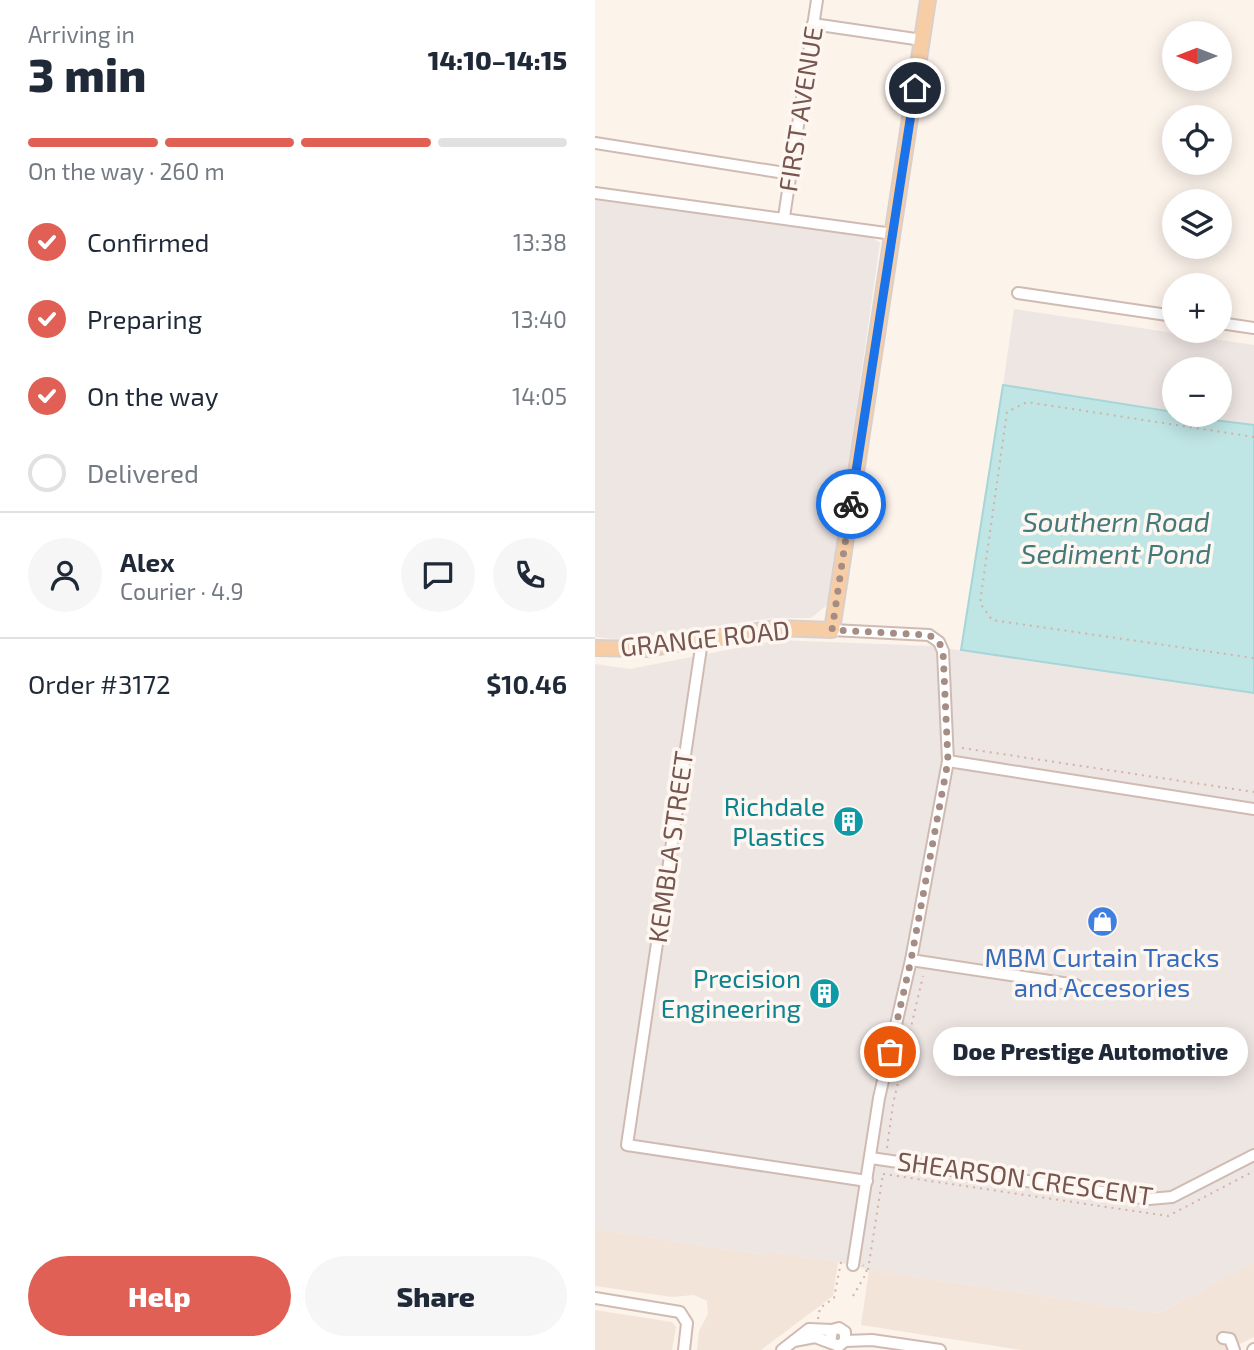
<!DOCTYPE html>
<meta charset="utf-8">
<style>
body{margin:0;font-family:"Exo 2",sans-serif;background:#f6f6f7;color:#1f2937;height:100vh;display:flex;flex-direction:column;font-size:26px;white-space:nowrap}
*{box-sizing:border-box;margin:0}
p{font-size:23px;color:#747a83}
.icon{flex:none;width:38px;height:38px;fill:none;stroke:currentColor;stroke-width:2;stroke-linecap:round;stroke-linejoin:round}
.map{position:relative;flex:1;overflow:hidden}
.panel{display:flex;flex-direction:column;background:#fff;width:595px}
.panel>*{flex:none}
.needle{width:46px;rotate:270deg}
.fabs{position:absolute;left:567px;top:21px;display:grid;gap:14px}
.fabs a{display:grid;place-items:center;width:70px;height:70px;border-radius:50%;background:#fff;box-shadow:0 4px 18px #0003;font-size:35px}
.pin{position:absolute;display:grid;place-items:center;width:60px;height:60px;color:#fff;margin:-30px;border:4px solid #fff;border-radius:50%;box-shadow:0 2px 7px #0007}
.courier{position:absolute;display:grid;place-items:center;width:70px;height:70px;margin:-35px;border:5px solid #1a73e8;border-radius:50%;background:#fff;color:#222;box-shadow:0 2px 9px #0007}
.bubble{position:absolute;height:49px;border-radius:24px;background:#fff;box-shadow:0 4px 18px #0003;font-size:23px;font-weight:800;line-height:49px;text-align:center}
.summary em{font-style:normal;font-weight:800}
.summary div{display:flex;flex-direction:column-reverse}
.summary{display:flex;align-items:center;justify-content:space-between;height:119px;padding:0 28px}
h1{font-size:46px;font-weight:800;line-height:52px}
.bar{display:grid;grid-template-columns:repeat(4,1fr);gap:10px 7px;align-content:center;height:84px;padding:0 28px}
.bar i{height:9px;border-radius:5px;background:#e0e1e3}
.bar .active{background:#e06055}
.bar p{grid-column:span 4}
.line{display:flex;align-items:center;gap:18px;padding:0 28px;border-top:2px solid #e0e1e3}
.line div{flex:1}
.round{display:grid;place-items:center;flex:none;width:74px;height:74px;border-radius:37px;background:#f6f6f7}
ol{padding:0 28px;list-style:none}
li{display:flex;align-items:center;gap:21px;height:77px}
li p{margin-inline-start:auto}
li .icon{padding:7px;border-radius:50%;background:#e06055;color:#fff;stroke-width:4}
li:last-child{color:#747a83}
li i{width:38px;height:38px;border:4px solid #e0e1e3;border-radius:50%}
.cta{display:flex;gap:14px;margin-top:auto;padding:14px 28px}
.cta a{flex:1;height:80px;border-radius:42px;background:#e06055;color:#fff;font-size:28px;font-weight:800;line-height:80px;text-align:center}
.cta a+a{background:#f6f6f7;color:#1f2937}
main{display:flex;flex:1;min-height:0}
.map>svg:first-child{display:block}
.residential{fill:#f3e4d9}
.industrial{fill:#eee6e3}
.water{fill:#bfe5e5;stroke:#a6d6d7;stroke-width:2}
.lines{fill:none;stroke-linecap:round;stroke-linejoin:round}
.minor-casing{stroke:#d0bbb2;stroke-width:14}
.major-casing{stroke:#d9d0cd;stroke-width:18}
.path{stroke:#d6b1a6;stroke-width:2;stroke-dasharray:2 5;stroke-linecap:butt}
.minor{stroke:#fff;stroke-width:10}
.major{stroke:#f7cda6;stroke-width:14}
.done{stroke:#a58d85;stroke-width:7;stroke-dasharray:0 12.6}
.route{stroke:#1a73e8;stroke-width:9}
.labels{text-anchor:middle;stroke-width:7;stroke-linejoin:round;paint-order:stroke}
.street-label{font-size:26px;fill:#76564e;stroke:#fef7f1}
.culture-label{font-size:26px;fill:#0d838f;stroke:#fef7f1;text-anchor:end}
.shop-label{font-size:26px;fill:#366cbe;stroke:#fef7f1}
.water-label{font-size:28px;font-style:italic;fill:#42797b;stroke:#fef7f1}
</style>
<main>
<section class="panel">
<div class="summary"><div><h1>3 min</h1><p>Arriving in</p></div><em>14:10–14:15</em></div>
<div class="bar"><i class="active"></i><i class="active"></i><i class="active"></i><i></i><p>On the way · 260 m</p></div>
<ol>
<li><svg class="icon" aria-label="check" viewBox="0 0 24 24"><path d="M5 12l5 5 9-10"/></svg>Confirmed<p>13:38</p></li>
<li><svg class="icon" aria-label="check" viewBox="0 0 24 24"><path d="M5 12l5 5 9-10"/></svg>Preparing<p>13:40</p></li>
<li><svg class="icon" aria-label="check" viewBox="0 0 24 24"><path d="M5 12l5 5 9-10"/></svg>On the way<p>14:05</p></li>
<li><i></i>Delivered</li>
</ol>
<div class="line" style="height:126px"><a class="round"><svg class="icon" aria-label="person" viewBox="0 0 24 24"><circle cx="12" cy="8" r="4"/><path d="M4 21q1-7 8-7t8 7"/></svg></a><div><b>Alex</b><p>Courier · 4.9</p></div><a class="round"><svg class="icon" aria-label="chat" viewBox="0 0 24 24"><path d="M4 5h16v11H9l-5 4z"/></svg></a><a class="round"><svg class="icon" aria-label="phone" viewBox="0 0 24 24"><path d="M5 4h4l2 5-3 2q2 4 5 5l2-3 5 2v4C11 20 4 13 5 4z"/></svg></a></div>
<div class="line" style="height:91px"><div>Order #3172</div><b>$10.46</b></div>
<div class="cta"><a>Help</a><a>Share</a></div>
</section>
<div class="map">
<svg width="659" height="1350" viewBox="0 0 659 1350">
<rect width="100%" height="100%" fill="#fcf3eb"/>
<!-- residential -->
<g class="residential">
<polygon points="0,1229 170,1255 173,1251 243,1262 238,1296 166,1350 102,1350 104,1331 113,1314 112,1301 99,1295 77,1297 0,1286"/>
<polygon points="659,1262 659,1337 632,1350 427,1350 266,1325 274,1270 564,1313"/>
<polygon points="0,1310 77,1322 81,1327 77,1350 0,1350"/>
</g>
<!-- industrial -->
<g class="industrial">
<polygon points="0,200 277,237 285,243 234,598 231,606 216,618 178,618 30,640 0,637"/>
<polygon points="419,309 659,345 659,425 597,415 625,415 625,369 579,369 579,412 408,385"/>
<polygon points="183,640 336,646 659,693 659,1262 564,1313 274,1270 243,1262 173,1251 171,1255 0,1229 0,664 35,669"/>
</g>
<!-- water -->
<polygon class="water" points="408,385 579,412 579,415 659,425 659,693 366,650"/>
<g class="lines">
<defs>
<g id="minor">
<polyline points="218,24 327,40"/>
<polyline points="0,143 196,174"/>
<polyline points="0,193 298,234"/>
<polyline points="189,217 222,0"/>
<polyline points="423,293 579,316"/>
<polyline points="625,323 659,328"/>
<polyline points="237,630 334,635 344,642 348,651 353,761 316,960 284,1098 258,1265"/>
<polyline points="107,641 32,1145 272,1181"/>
<polyline points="353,761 659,809"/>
<polyline points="316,960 481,985"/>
<polyline points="276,1158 554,1199 577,1197 659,1155"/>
<polyline points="0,1298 85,1312 92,1323 89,1350"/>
<polyline points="628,1338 635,1339 639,1350"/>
<polyline points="199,1341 220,1337 244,1346 250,1341 250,1332 244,1328 237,1330 235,1342"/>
<polyline points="250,1341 277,1340 345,1350"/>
<polyline points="187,1350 214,1329 237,1330"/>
<polyline points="658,1350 659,1349"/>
</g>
<polyline id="major" points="0,648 50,649 181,628 237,630 333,0"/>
</defs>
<!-- minor casing -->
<use href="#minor" class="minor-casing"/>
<!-- major casing -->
<use href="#major" class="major-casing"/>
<!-- path -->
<g class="path">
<polyline points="659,437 432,402 412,412 385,603 397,620 659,658"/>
<polyline points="367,748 659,792"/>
<polyline points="504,965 525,959"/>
<polyline points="292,1148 298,1104 328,976"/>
<polyline points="288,1174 573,1216 659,1171"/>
<polyline points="273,1270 288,1174"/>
<polyline points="258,1296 272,1272 268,1265"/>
<polyline points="223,1319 225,1308 239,1298 246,1262"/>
</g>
<!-- minor -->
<use href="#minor" class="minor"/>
<!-- major -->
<use href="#major" class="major"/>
</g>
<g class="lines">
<!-- done -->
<polyline class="done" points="256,504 237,630 334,635 344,642 348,651 353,761 316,960 295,1052"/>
<!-- route -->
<polyline class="route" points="256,504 320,88"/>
</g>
<!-- icons -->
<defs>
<symbol id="building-disc" viewBox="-11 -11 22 22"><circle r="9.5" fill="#0f9aa8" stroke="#fef7f1"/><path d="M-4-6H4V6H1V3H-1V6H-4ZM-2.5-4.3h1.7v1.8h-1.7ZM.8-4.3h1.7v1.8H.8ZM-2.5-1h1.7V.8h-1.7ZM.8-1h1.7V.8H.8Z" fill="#fff"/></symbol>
<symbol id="shop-disc" viewBox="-11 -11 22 22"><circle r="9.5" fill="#3f7fe0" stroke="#fef7f1"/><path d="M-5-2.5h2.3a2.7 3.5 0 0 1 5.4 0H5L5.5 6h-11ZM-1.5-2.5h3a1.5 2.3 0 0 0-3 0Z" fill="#fff"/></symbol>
</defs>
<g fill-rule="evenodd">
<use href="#building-disc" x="236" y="804" width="35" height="35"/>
<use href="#shop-disc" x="490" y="904" width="35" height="35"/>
<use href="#building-disc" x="212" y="976" width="35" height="35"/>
</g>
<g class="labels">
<!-- street labels -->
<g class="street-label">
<text transform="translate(206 109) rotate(-81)" y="9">FIRST AVENUE</text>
<text transform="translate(110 639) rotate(-6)" y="9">GRANGE ROAD</text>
<text transform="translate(76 847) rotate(-82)" y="9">KEMBLA STREET</text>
<text transform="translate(430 1179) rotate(8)" y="9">SHEARSON CRESCENT</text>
</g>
<!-- culture labels -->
<g class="culture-label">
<text x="230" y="816">Richdale<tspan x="230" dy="30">Plastics</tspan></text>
<text x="206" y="988">Precision<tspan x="206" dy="30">Engineering</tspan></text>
</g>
<!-- shop labels -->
<g class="shop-label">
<text x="507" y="967">MBM Curtain Tracks<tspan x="507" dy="30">and Accesories</tspan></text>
</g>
<!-- water labels -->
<g class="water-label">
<text x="521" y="532">Southern Road<tspan x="521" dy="32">Sediment Pond</tspan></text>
</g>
</g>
</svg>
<div class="fabs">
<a><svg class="needle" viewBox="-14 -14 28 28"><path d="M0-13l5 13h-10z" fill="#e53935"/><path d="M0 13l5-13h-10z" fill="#747a83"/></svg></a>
<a><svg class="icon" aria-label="locate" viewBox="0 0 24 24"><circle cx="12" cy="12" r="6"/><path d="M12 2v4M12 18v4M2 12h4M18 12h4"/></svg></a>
<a><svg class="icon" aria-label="layers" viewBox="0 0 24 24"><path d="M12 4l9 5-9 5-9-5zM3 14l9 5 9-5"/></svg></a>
<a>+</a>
<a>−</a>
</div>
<div class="pin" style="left:295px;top:1052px;background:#ea580c"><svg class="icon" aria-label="bag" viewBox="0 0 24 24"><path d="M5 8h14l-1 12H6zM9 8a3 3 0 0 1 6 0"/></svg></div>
<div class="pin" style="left:320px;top:88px;background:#1f2937"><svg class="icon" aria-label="home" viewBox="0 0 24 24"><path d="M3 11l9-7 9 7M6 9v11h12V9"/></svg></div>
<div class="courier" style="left:256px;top:504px"><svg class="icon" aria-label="bike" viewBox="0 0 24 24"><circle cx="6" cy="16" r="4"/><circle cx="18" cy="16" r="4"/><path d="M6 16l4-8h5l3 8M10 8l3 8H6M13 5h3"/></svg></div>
<div class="bubble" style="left:338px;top:1027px;width:315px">Doe Prestige Automotive</div>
</div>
</main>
